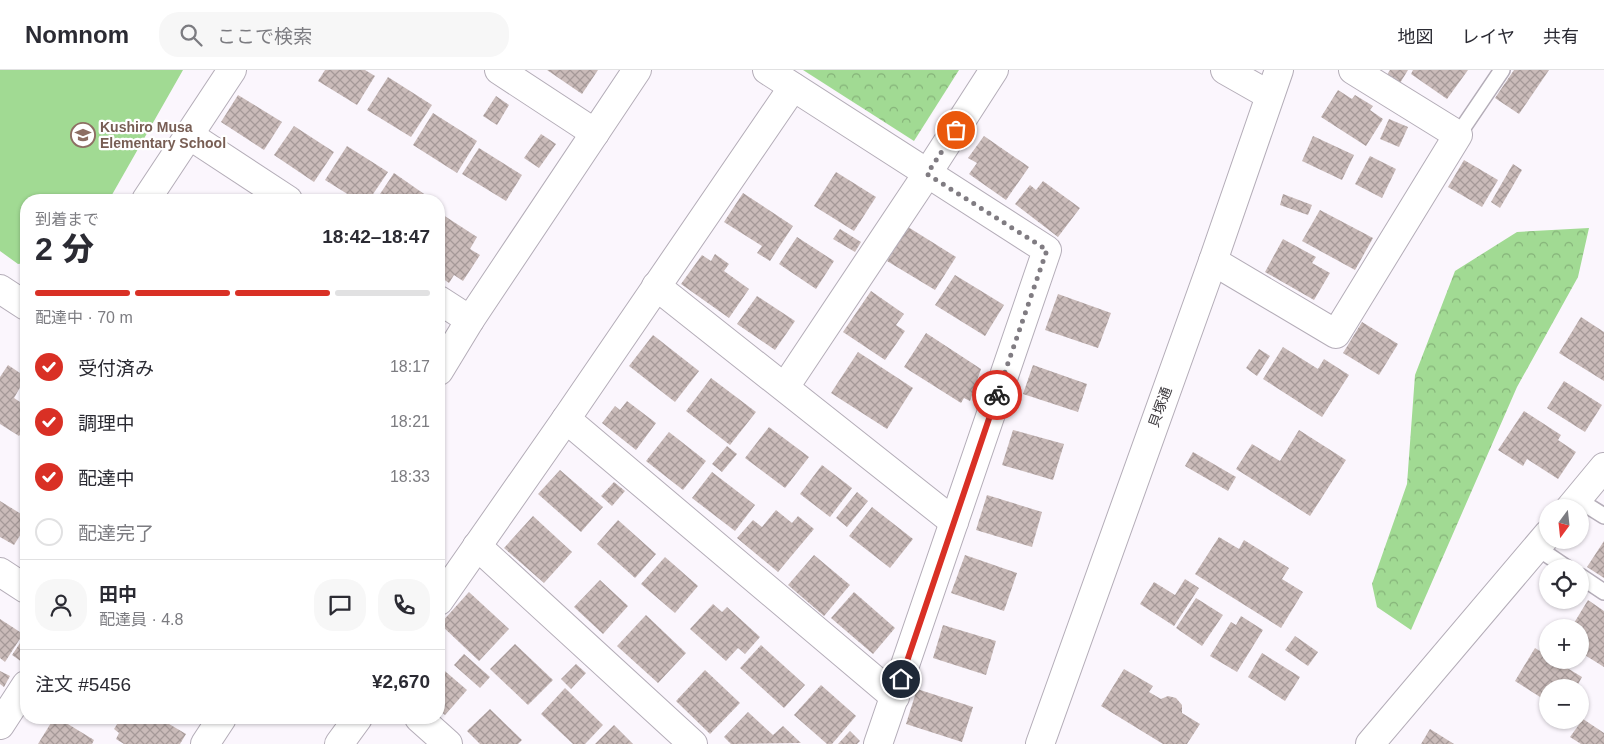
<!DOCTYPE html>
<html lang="ja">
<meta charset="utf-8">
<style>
body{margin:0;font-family:Helvetica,"Noto Sans JP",sans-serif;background:#f7f7f7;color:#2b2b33;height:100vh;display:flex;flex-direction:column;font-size:19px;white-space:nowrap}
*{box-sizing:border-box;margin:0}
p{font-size:16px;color:#7c7c81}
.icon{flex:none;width:28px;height:28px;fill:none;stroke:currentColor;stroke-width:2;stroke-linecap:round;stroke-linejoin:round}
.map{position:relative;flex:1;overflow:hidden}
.details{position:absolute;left:20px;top:124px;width:425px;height:530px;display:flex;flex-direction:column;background:#fff;border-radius:20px;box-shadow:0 1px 4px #0004}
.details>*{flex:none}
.needle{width:32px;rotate:195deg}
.tools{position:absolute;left:1539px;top:429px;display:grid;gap:10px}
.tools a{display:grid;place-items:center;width:50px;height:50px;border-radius:50%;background:#fff;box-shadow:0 1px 4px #0004;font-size:25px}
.pin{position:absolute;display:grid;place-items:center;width:42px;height:42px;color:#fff;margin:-21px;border:2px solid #fff;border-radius:50%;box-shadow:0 1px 5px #0007}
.courier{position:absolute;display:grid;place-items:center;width:50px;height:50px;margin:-25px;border:4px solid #d93025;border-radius:50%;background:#fff;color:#222;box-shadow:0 1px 6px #0007}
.overview em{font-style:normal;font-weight:800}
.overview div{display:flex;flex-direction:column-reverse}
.overview{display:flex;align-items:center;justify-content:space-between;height:85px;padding:0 15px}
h1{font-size:32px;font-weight:800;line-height:38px}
.bar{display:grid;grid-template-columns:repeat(4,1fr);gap:8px 5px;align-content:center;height:60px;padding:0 15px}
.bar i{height:6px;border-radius:4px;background:#e1e1e2}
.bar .active{background:#d93025}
.bar p{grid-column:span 4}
.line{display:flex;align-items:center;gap:12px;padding:0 15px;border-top:1px solid #e1e1e2}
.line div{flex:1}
.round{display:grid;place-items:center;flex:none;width:52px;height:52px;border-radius:20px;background:#f7f7f7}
ol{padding:0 15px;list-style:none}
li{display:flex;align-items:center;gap:15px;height:55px}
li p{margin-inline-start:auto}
li .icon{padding:5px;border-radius:50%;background:#d93025;color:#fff;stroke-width:4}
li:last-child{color:#7c7c81}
li i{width:28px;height:28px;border:2px solid #e1e1e2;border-radius:50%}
header{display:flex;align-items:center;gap:30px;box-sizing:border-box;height:70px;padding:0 25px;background:#fff;border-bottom:1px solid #e1e1e2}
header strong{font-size:24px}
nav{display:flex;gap:28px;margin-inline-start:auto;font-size:18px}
.search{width:350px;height:45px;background:#f7f7f7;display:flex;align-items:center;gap:12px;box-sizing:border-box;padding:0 18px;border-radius:20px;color:#7c7c81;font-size:19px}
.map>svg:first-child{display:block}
.green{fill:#a1da93}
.forest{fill:url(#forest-crowns)}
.building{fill:url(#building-cross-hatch)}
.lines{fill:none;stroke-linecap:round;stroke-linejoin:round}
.lane-casing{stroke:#b4adb8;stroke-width:18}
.street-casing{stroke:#b4adb8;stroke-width:30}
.secondary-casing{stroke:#b4adb8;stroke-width:30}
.lane{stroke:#fff;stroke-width:15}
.street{stroke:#fff;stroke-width:28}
.secondary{stroke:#fff;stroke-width:28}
.done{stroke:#807c82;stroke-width:5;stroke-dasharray:0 9}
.route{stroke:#d93025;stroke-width:6}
.labels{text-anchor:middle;stroke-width:4.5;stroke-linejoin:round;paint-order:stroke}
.education-label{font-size:14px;font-weight:bold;fill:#785e54;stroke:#fff;text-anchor:start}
.street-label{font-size:14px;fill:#3e3b3f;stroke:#fff}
</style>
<header>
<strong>Nomnom</strong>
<div class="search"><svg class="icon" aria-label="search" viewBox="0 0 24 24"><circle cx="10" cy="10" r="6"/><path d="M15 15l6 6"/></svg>ここで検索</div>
<nav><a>地図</a><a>レイヤ</a><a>共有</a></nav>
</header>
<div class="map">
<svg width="1604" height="674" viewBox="0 0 1604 674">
<defs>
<pattern id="forest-crowns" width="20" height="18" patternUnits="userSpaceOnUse" patternTransform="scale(1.25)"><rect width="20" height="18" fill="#a1da93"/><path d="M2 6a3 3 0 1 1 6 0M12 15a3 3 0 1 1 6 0" fill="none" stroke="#85b279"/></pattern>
<pattern id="building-cross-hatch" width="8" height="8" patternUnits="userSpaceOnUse" patternTransform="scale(1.25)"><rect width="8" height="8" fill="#cabbb9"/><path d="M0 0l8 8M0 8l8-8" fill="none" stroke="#a59998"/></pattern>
</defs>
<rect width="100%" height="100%" fill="#fbf6fd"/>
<!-- green -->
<polygon class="green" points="0,0 183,0 109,130 26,130 26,193 18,194 0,181"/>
<!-- forest -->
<g class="forest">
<polygon points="803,0 959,0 914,71"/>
<polygon points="1589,158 1578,207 1517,317 1411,560 1377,537 1372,514 1407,414 1415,305 1455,201 1517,162"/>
</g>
<!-- building -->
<g class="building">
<polygon points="325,0 365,0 375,6 357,35 318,11"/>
<polygon points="547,0 598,0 582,24"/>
<polygon points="1390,0 1408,0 1400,13 1387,5"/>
<polygon points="1413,0 1468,0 1447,29 1411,4"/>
<polygon points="1514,0 1549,0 1519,44 1495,28"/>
<polygon points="388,7 432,35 411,67 367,40"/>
<polygon points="1338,20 1352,29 1355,25 1373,36 1370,40 1383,49 1366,76 1321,47"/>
<polygon points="238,25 282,52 264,80 221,52"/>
<polygon points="496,26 509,35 497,55 483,46"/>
<polygon points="433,43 477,71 457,103 413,75"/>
<polygon points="1389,49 1408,57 1399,77 1380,69"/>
<polygon points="294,56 334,82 314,112 274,85"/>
<polygon points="541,64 556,74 539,98 524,88"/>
<polygon points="984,66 1029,97 1006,130 969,104 977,93 968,88"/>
<polygon points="1313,66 1354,85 1342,110 1302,91"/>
<polygon points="347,76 388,102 369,130 357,130 325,110"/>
<polygon points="479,78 522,105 506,131 462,104"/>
<polygon points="1370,86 1396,99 1382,128 1355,114"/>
<polygon points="1464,90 1498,110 1482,137 1448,117"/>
<polygon points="1513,94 1522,100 1500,138 1491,132"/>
<polygon points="836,102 876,127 854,161 814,136"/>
<polygon points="394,103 427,126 425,130 376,130"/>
<polygon points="1043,111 1080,138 1058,167 1015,134 1030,115 1036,120"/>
<polygon points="743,123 793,156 770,191 757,183 762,176 724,152"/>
<polygon points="1283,124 1312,135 1308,145 1280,135"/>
<polygon points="1320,140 1373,168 1355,200 1302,171"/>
<polygon points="440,143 477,167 470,179 480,185 463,211 454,205 449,213 439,206 439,192 440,189 439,188"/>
<polygon points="908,157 956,187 935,220 887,191"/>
<polygon points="840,159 861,172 855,182 833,169"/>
<polygon points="797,167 834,191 816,219 779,194"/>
<polygon points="1283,169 1316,187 1312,193 1330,203 1314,230 1265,202"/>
<polygon points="715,184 729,194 724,201 749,219 729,248 681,214 702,185 711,191"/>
<polygon points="955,205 1004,235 985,266 935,235"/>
<polygon points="871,221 904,244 896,255 905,261 885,290 843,262"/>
<polygon points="1058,224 1111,243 1098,278 1045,260"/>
<polygon points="757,226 795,251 775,280 737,254"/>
<polygon points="1581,247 1604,262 1604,311 1559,283"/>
<polygon points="1362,252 1398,274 1379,305 1343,283"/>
<polygon points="926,263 981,299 970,331 964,328 961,333 904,297"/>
<polygon points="653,265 699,301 675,332 629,296"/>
<polygon points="1283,277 1318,299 1324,289 1349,305 1322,347 1263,309"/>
<polygon points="1259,279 1270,286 1257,306 1246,298"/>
<polygon points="858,282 913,318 887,359 831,323"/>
<polygon points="8,295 26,307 14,328 26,336 26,356 19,366 0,354 0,307"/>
<polygon points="1033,295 1087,314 1078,342 1023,324"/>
<polygon points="711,308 756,342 730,375 686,341"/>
<polygon points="1564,311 1602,335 1585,362 1547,338"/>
<polygon points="627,331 656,353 636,380 602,353 615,336 620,340"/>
<polygon points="1524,341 1561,365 1558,370 1576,382 1558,409 1527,389 1523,396 1498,380"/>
<polygon points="769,357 809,387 785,418 745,388"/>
<polygon points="1013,360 1064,374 1053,410 1002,395"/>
<polygon points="1299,360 1346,390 1310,446 1236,399 1252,374 1280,391"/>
<polygon points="669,362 706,391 683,420 646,391"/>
<polygon points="727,376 737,384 722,402 712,394"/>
<polygon points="1193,382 1236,407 1228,421 1185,396"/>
<polygon points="822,395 852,418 830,447 800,424"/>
<polygon points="560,400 603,437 581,462 538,424"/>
<polygon points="712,402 755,435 735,461 692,428"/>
<polygon points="614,412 625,421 612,436 601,426"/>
<polygon points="857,422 868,431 847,457 836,448"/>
<polygon points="987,425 1042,442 1032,477 976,460"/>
<polygon points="0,431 26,447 26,456 14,475 0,467"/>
<polygon points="872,437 913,469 890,498 849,466"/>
<polygon points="776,440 792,453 798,446 814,459 778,502 737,468 753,450 762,457"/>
<polygon points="533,446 572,482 544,513 504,478"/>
<polygon points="618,450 656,484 635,508 597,474"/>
<polygon points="1219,467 1239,479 1244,470 1289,498 1282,509 1303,522 1281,558 1195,504"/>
<polygon points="1604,471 1604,508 1587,497"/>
<polygon points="814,485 850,515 824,546 788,515"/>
<polygon points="965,485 1017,503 1004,541 951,523"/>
<polygon points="665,487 698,516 675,543 641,514"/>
<polygon points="1185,509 1199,518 1174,556 1140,534 1154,512 1175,525"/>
<polygon points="600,510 628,536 603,564 574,537"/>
<polygon points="469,522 509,559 479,591 440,554"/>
<polygon points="854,522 895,558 873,584 831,548"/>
<polygon points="1196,528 1223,545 1202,576 1176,558"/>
<polygon points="1588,530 1604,541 1604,597 1580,582 1580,558 1571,558"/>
<polygon points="713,534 722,542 727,537 760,567 745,584 738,578 726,591 690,559"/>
<polygon points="646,545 686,583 658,613 617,576"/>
<polygon points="1241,546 1263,560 1237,602 1210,586 1231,552 1236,555"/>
<polygon points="0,549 23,564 5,592 0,588"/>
<polygon points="943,555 996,571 986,605 933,588"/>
<polygon points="26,564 26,586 22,592 12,585"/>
<polygon points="1295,566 1318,582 1308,596 1285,580"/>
<polygon points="515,574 553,610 528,635 490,599"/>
<polygon points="761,575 805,615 784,638 740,598"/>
<polygon points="1535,578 1548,586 1548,590 1554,590 1582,607 1576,618 1548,618 1548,632 1515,611"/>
<polygon points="1262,583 1300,607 1285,631 1248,607"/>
<polygon points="464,584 490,607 480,618 454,595"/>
<polygon points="576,594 586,603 571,619 561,609"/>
<polygon points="439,596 467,620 445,645 439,640"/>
<polygon points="1124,599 1153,616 1149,622 1161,629 1168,626 1176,628 1182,635 1182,643 1200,654 1187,674 1163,674 1101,636"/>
<polygon points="705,600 740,633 710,664 676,631"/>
<polygon points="0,601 10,606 4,617 0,614"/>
<polygon points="821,615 856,646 832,674 827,674 794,645"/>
<polygon points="565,618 603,655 585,674 573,674 541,644"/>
<polygon points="917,619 973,637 962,672 906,654"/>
<polygon points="490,639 522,670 518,674 480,674 467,661"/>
<polygon points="748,642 773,665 783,656 801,673 731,674 724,667"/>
<polygon points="54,648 58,648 94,670 92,674 38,674"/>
<polygon points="121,648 159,648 186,664 180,674 124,674 116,669 119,663 114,659"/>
<polygon points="1583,649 1604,663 1604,674 1581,674 1570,667"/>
<polygon points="614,655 633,674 595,674"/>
<polygon points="1430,659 1454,674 1421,674"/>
<polygon points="850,661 860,671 857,674 838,674"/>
</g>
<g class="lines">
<defs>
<g id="lane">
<polyline points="1458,65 1502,0"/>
<polyline points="1577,429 1604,446"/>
<polyline points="1536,477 1567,498"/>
<polyline points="1580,506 1604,522"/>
</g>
<g id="street">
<polyline points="499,0 595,63"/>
<polyline points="767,0 1047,180 878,674"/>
<polyline points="189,65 288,130"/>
<polyline points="146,130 232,0"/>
<polyline points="1213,191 1336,264 1458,65 1353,0"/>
<polyline points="656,216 954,452"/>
<polyline points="0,219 26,236"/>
<polyline points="439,230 470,250"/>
<polyline points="439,301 470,250 637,0"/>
<polyline points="785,317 927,104 994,0"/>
<polyline points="566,349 895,627"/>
<polyline points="1570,438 1604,397"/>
<polyline points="477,476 693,674"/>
<polyline points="0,502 26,519"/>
<polyline points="439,531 566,349 793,17"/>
<polyline points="419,648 448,674"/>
<polyline points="0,655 26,615"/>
<polyline points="205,674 222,648"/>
<polyline points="339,674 358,648"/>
<polyline points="1370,674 1548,464"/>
</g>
<g id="secondary">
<polyline points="1225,0 1269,25"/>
<polyline points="1040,674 1213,191 1279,0"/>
</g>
</defs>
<!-- lane casing -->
<use href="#lane" class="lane-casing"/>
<!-- street casing -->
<use href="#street" class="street-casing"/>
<!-- secondary casing -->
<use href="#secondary" class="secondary-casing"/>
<!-- lane -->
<use href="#lane" class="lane"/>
<!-- street -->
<use href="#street" class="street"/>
<!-- secondary -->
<use href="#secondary" class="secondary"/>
</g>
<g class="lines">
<!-- done -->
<polyline class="done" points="956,60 927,104 1047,180 997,325"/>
<!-- route -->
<polyline class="route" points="901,609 997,325"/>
</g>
<!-- icons -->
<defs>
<symbol id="school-ring" viewBox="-11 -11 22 22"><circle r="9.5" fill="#fff" stroke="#8d6e63" stroke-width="1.5"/><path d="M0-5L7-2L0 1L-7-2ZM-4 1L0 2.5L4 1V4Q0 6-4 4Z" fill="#8d6e63"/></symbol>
</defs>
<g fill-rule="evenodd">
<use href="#school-ring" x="69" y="51" width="28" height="28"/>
</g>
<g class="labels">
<!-- education labels -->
<g class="education-label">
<text x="100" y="62">Kushiro Musa<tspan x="100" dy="16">Elementary School</tspan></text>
</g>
<!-- street labels -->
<g class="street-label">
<text transform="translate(1160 337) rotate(-70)" y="5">貝塚通</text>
</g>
</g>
</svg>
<div class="tools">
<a><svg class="needle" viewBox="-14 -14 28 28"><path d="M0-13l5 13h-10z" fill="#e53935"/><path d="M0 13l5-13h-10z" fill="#7c7c81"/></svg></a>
<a><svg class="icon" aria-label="locate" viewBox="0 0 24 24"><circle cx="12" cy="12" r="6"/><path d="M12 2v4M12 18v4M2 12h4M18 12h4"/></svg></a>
<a>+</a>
<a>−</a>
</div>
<div class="pin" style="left:956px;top:60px;background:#ea580c"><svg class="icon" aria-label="bag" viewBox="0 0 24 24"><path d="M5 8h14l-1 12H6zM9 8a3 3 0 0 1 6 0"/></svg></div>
<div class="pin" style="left:901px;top:609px;background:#1f2937"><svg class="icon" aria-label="home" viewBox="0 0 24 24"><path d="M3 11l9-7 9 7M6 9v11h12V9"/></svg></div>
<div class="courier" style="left:997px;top:325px"><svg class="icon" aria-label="bike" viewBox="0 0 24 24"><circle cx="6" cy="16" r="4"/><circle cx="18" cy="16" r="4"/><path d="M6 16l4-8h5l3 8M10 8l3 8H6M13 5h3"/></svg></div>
<section class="details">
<div class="overview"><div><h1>2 分</h1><p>到着まで</p></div><em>18:42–18:47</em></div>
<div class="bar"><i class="active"></i><i class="active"></i><i class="active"></i><i></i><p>配達中 · 70 m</p></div>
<ol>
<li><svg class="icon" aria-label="check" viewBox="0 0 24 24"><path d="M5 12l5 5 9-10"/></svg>受付済み<p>18:17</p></li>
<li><svg class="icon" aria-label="check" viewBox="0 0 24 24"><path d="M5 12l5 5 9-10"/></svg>調理中<p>18:21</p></li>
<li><svg class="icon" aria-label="check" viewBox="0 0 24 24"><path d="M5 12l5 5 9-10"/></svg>配達中<p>18:33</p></li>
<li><i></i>配達完了</li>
</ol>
<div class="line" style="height:90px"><a class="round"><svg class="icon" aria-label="person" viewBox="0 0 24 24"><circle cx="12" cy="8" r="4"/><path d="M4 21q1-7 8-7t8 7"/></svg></a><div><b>田中</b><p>配達員 · 4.8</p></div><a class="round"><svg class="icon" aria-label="chat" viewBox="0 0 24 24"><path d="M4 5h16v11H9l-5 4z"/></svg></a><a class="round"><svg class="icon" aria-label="phone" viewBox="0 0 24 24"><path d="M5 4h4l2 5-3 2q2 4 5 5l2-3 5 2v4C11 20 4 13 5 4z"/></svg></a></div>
<div class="line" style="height:65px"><div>注文 #5456</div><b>¥2,670</b></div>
</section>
</div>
